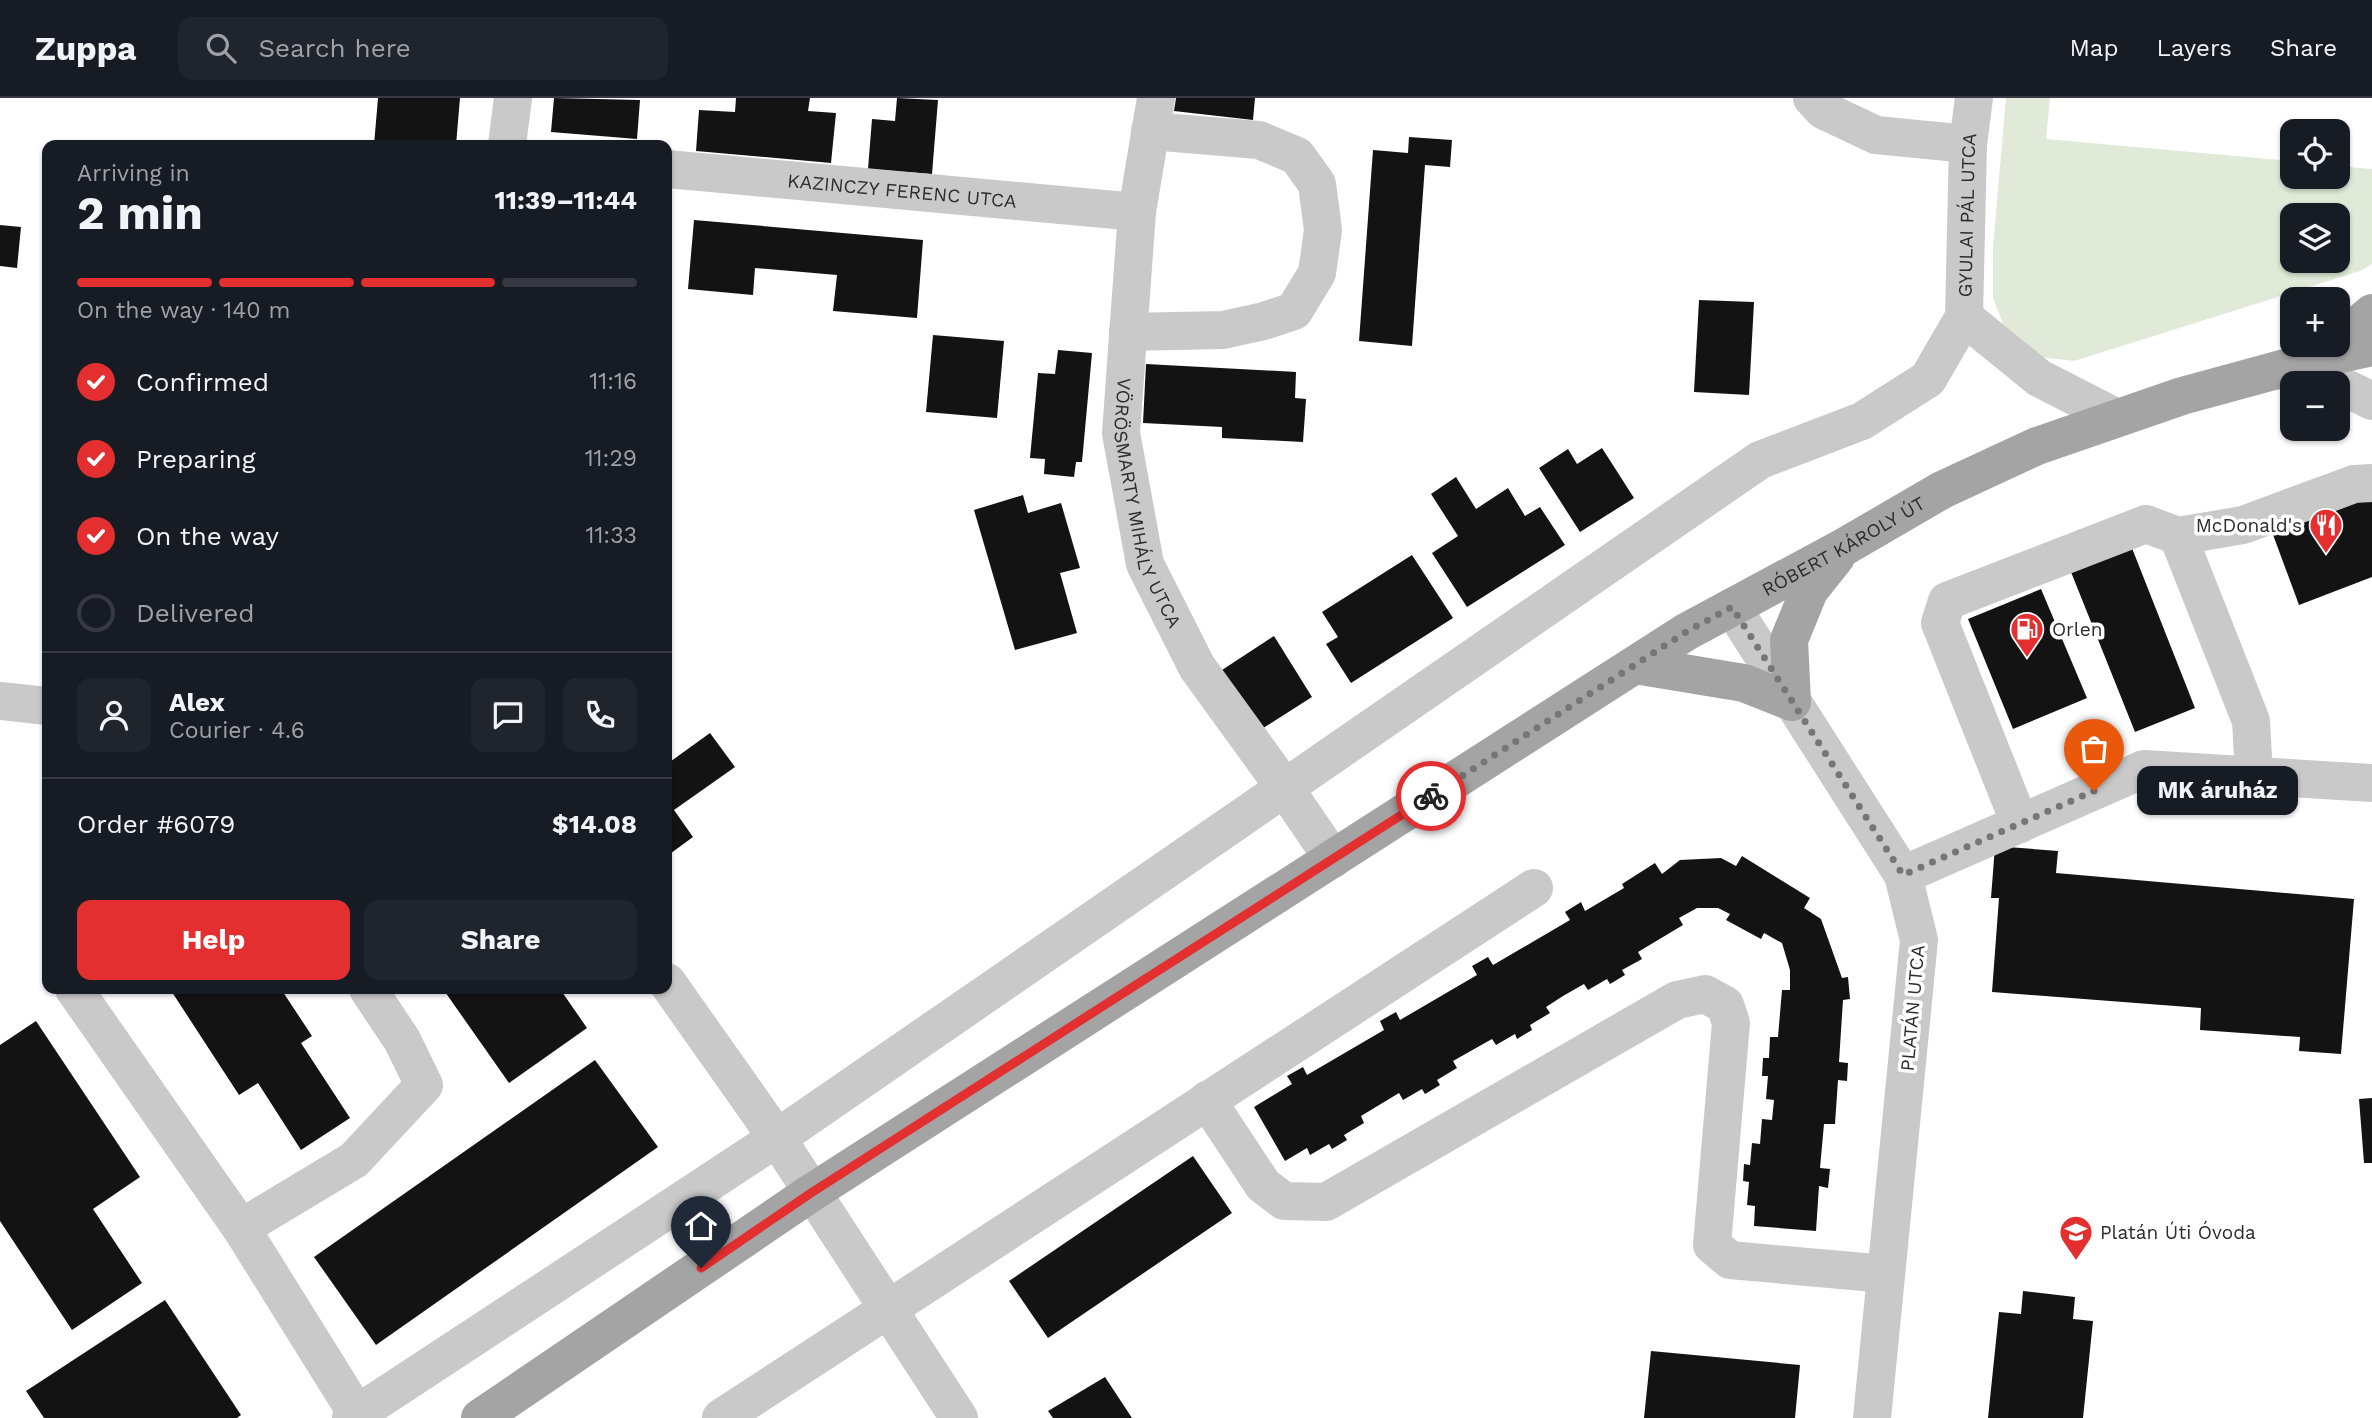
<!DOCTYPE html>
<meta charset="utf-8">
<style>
body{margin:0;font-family:"Work Sans",sans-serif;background:#20242c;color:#f1f3f6;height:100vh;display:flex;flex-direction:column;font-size:26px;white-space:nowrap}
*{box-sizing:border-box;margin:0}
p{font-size:23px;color:#9ea1a6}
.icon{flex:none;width:38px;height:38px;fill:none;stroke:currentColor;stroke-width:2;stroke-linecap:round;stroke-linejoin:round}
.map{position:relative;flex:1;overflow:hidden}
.panel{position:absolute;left:42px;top:42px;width:630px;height:854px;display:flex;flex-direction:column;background:#171b24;border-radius:14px;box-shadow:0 2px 5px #0004}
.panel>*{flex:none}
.controls{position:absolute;left:2280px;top:21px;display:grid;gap:14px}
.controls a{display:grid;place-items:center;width:70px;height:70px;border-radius:14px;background:#171b24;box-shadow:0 2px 5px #0004;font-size:35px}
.pin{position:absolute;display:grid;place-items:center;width:60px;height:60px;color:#fff;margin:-72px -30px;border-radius:50% 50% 50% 0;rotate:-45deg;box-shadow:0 0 7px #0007}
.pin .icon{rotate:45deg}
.courier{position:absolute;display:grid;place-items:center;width:70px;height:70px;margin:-35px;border:5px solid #e32f2f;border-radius:50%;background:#fff;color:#222;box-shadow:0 2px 9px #0007}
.bubble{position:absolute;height:49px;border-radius:14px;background:#171b24;box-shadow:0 2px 5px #0004;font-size:23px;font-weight:700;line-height:49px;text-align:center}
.head em{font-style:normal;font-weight:700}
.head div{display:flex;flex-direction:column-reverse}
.head{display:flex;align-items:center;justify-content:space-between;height:119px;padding:0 35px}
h1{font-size:46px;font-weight:700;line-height:52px}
.bar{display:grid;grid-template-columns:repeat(4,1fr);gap:10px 7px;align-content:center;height:84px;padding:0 35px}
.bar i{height:9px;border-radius:5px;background:#363941}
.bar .on{background:#e32f2f}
.bar p{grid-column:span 4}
.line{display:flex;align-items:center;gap:18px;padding:0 35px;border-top:2px solid #363941}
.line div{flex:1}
.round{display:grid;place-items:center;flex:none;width:74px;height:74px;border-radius:14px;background:#20242c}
ol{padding:0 35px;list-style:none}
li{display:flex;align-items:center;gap:21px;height:77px}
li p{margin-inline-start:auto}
li .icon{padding:7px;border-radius:50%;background:#e32f2f;color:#fff;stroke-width:4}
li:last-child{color:#9ea1a6}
li i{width:38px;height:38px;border:4px solid #363941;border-radius:50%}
.action{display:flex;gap:14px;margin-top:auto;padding:14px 35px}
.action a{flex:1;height:80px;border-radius:14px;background:#e32f2f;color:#fff;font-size:28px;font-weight:700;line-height:80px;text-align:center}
.action a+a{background:#20242c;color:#f1f3f6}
header{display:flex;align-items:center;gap:42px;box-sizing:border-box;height:98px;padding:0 35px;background:#171b24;border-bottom:2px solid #363941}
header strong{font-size:33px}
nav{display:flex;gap:38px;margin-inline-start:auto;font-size:24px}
.search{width:490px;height:63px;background:#20242c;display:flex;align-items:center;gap:18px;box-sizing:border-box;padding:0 24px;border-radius:14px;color:#9ea1a6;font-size:26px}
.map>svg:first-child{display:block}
.green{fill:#e1ead9;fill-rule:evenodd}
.building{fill:#131313}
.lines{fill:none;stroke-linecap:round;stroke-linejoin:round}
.minor{stroke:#c9c9c9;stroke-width:38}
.major{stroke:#a4a4a4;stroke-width:38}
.done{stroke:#767676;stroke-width:7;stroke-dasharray:0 12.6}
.route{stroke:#e32f2f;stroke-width:9}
.labels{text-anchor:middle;stroke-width:7;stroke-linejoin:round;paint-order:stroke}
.street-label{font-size:19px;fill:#2c2c2c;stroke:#fff}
.poi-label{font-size:19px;fill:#2c2c2c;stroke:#fff;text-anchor:start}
</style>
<header>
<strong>Zuppa</strong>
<div class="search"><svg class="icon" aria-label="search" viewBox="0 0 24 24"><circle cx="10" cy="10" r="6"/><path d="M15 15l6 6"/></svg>Search here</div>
<nav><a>Map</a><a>Layers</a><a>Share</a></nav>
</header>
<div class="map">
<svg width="2372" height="1320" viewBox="0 0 2372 1320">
<rect width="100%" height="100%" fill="#fff"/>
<!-- green -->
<path class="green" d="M 2006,0 L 2050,0 L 2046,41 L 2292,63 L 2292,79 L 2338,79 L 2338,68 L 2372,71 L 2372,166 L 2360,173 L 2074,263 L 2039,259 L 2007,236 L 1993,200 L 1993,149 ZM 2292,117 L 2338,117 L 2338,163 L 2292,163 Z"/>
<!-- building -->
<g class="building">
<polygon points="378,0 460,0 456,47 374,47"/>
<polygon points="554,0 640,2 637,41 551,34"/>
<polygon points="736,0 810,0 808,13 836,15 831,65 696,53 699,12 735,14"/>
<polygon points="897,0 938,2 932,76 868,71 872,21 895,23"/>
<polygon points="1176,0 1255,0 1253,22 1174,13"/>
<polygon points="1409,39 1452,42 1450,69 1425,67 1412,248 1359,243 1373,52 1408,55"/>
<polygon points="694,122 923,142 917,220 833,213 837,177 755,170 753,197 688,191"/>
<polygon points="0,127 21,129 17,170 0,168"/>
<polygon points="1699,202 1754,204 1749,297 1694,294"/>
<polygon points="933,237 1004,243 997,320 926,314"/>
<polygon points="1058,252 1092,255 1082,364 1076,364 1074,379 1044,376 1045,361 1030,360 1038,275 1055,276"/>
<polygon points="1146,266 1296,274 1295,300 1306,301 1303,344 1222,340 1222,329 1143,325"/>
<polygon points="1602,350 1634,400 1580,434 1539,370 1568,351 1577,366"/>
<polygon points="1456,379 1476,411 1508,390 1525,418 1540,409 1565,447 1467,509 1432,455 1458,438 1431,396"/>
<polygon points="1023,397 1028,415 1061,405 1080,470 1060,475 1077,535 1015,552 974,412"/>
<polygon points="2372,397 2372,479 2299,507 2272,434"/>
<polygon points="2128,440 2195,610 2135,634 2067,464"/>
<polygon points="1412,457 1453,520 1351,585 1326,546 1338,539 1322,514"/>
<polygon points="2041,491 2087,600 2013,631 1968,521"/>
<polygon points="1274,538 1312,599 1260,632 1222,572"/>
<polygon points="710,635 735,669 674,712 693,739 667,758 667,666"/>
<polygon points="1995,748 2058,753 2056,775 2354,801 2341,956 2299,953 2300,939 2200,932 2201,910 1992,894 1999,800 1991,800"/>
<polygon points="1742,758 1810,800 1804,810 1821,821 1842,880 1848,879 1850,901 1843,902 1839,964 1848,965 1847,983 1838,982 1835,1026 1824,1026 1820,1070 1830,1071 1828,1090 1819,1088 1816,1133 1754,1128 1755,1108 1747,1107 1749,1084 1743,1083 1744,1066 1750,1067 1752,1045 1760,1046 1762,1021 1772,1022 1774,1002 1766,1001 1768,978 1762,978 1763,960 1769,960 1770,939 1778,939 1782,892 1790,892 1790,872 1782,845 1764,835 1761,841 1726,822 1730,816 1718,810 1697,810 1679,820 1683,827 1638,854 1642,861 1622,872 1625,877 1610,886 1607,881 1588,892 1584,886 1563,898 1546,909 1550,915 1530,927 1532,932 1517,941 1515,936 1496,947 1492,941 1453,963 1457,970 1437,982 1440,987 1425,996 1422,991 1403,1002 1399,995 1361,1018 1364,1025 1344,1037 1347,1042 1332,1051 1329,1046 1310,1057 1307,1050 1285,1063 1254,1009 1292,986 1287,978 1303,969 1307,977 1384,932 1380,923 1396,914 1400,922 1477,877 1472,868 1488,859 1493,867 1570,822 1565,814 1581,804 1585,813 1624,790 1622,786 1655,765 1662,776 1680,762 1721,760 1736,768"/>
<polygon points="170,891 281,891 312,938 301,945 350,1020 301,1052 258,985 239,997"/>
<polygon points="443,891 560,891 587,930 509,985"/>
<polygon points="36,923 140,1079 93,1111 142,1185 72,1232 0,1123 0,947"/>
<polygon points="595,962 658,1049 376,1247 314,1159"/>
<polygon points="2372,1000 2372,1065 2364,1065 2359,1001"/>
<polygon points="1193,1058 1232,1115 1048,1240 1009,1183"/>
<polygon points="2023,1193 2075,1199 2073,1221 2093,1223 2083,1320 1988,1320 1999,1214 2021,1216"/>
<polygon points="165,1202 241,1317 237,1320 44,1320 26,1293"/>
<polygon points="1651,1253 1800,1267 1795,1320 1644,1320"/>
<polygon points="1105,1279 1132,1320 1053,1320 1048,1313"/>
</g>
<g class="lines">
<!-- minor -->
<g class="minor">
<path id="s1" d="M 1156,0 L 1137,114 L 1121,335 L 1145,466 L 1197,569 L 1284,689 L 1333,761"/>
<polyline points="1812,0 1823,12 1876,37 1968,46"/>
<polyline points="507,47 513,0"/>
<path id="s2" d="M 667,71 L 1137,114"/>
<polyline points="1964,219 2039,280 2115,319"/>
<polyline points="1128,234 1223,232 1264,223 1294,213 1317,175 1323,132 1317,86 1297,58 1259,42 1150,33"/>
<polyline points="2279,272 2333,285"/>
<polyline points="2338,286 2372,303"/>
<polyline points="2178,438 2243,427 2354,386 2372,385"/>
<polyline points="1732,509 1903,777 1919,842 1872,1320"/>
<polyline points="0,603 47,608"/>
<polyline points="2020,726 1940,525 1947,503 2146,426 2178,438 2251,623 2254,677"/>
<polyline points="1903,777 2144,671 2372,685"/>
<polyline points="667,884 777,1040 959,1320"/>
<polyline points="74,891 241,1130 357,1316"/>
<polyline points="1207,1002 1263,1087 1284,1103 1326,1104 1677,902 1705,896 1725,907 1731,925 1712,1147 1730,1162 1886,1176"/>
<polyline points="241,1130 354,1062 424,987 402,942 368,891"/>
<path id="s3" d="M 351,1320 L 777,1040 L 1760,362 L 1862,323 L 1928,281 L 1964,219 L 1968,46 L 1974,0"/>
<polyline points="721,1320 1534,790"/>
</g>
<!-- major -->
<g class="major">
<polyline points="2338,244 2372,215"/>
<polyline points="1635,567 1744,585 1792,604 1789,542 1809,493 1836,459"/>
<path id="s4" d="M 480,1320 L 811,1095 L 1686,534 L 1844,449 L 1942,392 L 2037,348 L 2182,298 L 2318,261 L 2372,249"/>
</g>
</g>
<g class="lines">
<!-- done -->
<polyline class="done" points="1431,698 1686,534 1732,509 1903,777 2094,693"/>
<!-- route -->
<polyline class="route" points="701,1170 811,1095 1431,698"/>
</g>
<!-- icons -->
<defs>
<symbol id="restaurant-pin" viewBox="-11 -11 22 30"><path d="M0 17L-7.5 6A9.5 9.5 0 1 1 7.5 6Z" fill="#e32f2f" stroke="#fff"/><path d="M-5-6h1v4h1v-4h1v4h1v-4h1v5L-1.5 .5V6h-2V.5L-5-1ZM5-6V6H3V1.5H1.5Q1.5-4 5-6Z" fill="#fff"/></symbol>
<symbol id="fuel-pin" viewBox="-11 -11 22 30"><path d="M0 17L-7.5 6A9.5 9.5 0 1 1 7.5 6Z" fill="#e32f2f" stroke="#fff"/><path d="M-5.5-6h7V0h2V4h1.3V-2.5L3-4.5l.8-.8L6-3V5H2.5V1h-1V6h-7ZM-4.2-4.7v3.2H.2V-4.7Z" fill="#fff"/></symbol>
<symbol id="school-pin" viewBox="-11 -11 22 30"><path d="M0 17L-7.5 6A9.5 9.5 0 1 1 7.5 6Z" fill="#e32f2f" stroke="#fff"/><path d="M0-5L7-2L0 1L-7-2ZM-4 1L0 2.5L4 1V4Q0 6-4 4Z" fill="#fff"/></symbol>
</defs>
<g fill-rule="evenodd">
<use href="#restaurant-pin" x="2307" y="408" width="38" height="52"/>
<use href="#fuel-pin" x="2008" y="512" width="38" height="52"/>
<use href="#school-pin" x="2057" y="1115" width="38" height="52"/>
</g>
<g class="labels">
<!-- street labels -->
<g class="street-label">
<text dy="7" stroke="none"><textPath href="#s2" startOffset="236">KAZINCZY FERENC UTCA</textPath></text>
<text dy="7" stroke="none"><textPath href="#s3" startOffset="2065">GYULAI PÁL UTCA</textPath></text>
<text dy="7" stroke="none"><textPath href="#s1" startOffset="411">VÖRÖSMARTY MIHÁLY UTCA</textPath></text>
<text dy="7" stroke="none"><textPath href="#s4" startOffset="1619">RÓBERT KÁROLY ÚT</textPath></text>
<text transform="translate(1912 910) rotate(-85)" y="7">PLATÁN UTCA</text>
</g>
<!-- poi labels -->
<g class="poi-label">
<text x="2302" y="434" text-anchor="end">McDonald's</text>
<text x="2052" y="538">Orlen</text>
<text x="2100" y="1141">Platán Úti Óvoda</text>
</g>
</g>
</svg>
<div class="controls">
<a><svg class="icon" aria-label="locate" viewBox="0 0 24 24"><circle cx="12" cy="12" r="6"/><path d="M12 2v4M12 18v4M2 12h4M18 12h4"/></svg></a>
<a><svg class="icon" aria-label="layers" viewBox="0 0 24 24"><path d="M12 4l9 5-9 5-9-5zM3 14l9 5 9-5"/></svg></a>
<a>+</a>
<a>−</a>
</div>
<div class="pin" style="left:2094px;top:693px;background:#ea580c"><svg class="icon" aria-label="bag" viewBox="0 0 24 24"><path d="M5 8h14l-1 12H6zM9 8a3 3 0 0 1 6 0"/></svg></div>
<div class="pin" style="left:701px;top:1170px;background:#1f2937"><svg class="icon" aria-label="home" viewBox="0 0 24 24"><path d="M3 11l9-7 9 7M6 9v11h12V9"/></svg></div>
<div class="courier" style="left:1431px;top:698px"><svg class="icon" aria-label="bike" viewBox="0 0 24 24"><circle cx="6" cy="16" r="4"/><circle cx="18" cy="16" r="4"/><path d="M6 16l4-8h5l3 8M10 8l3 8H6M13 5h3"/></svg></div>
<div class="bubble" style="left:2137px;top:668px;width:161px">MK áruház</div>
<section class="panel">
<div class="head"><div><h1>2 min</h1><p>Arriving in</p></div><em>11:39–11:44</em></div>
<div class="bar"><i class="on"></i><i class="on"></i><i class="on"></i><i></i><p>On the way · 140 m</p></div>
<ol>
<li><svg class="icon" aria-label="check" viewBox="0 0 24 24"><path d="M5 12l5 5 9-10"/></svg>Confirmed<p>11:16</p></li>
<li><svg class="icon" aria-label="check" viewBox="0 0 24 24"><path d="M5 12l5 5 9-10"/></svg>Preparing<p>11:29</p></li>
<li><svg class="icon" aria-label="check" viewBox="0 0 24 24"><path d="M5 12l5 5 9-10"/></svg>On the way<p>11:33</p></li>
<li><i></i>Delivered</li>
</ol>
<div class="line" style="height:126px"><a class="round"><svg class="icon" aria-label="person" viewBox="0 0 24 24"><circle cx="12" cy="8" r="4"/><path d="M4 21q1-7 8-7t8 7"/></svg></a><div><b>Alex</b><p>Courier · 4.6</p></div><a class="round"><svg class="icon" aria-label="chat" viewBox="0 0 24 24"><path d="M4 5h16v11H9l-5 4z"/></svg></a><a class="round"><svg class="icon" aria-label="phone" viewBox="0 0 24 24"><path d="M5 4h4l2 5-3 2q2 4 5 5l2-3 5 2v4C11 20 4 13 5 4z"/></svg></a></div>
<div class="line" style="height:91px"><div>Order #6079</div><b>$14.08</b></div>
<div class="action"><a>Help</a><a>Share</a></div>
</section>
</div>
